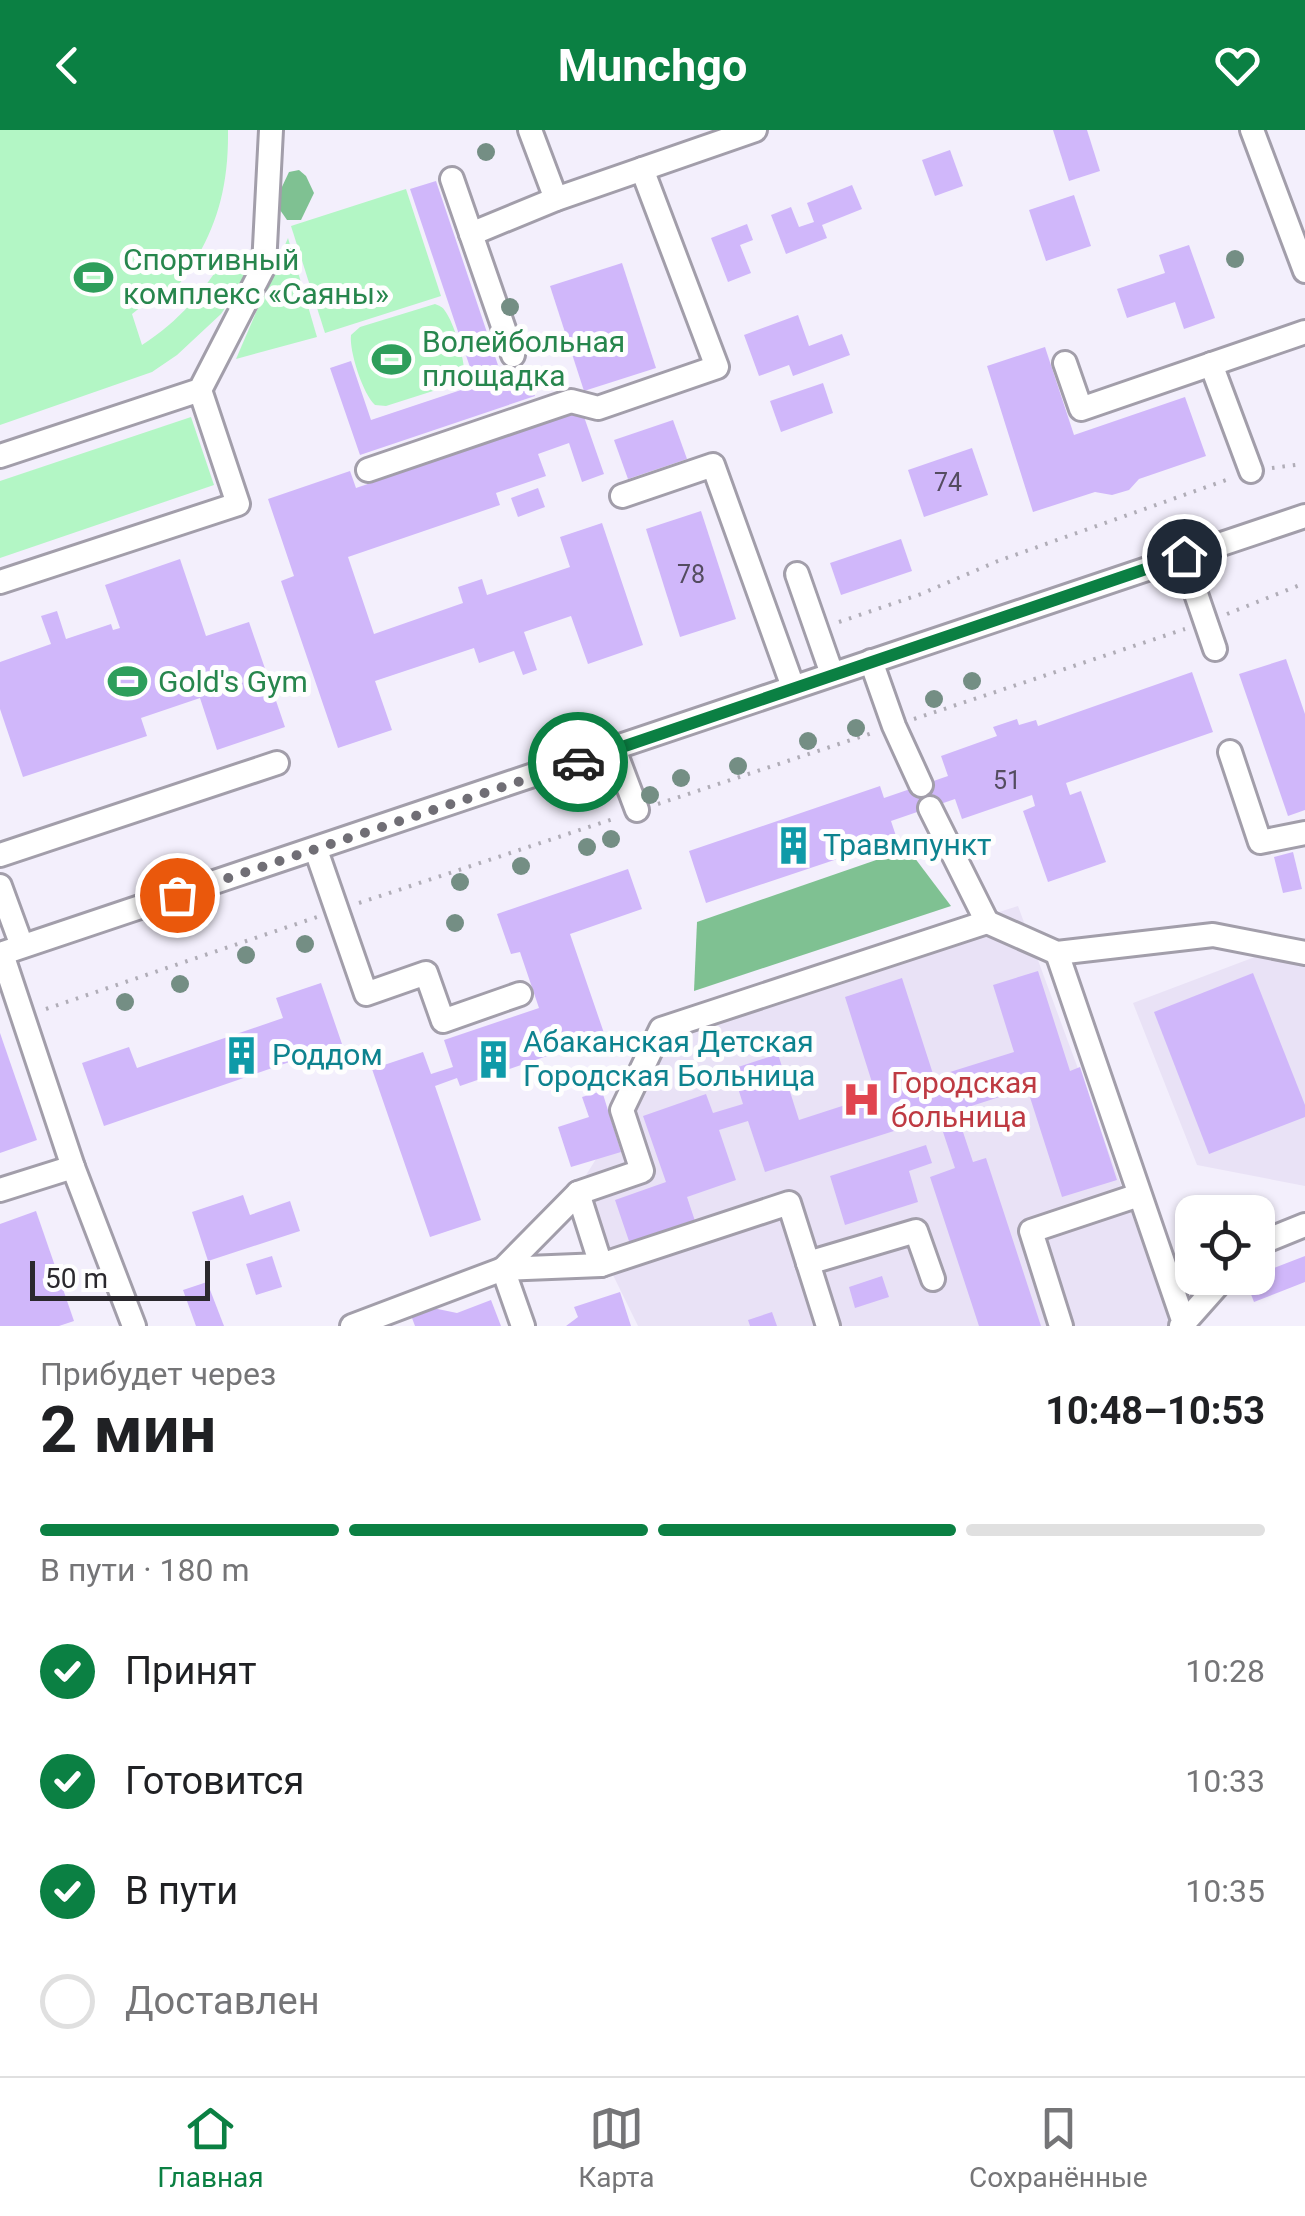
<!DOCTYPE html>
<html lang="ru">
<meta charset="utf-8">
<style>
body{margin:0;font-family:Roboto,sans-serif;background:#f2f2f2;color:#202124;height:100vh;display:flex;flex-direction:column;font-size:38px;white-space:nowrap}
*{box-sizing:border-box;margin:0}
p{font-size:32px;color:#757577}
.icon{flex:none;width:55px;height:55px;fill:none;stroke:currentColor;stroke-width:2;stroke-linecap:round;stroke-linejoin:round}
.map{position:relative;height:1196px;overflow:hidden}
.sheet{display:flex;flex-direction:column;background:#fff;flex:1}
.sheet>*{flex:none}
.controls{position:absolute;left:1175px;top:1065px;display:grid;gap:20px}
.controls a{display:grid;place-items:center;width:100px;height:100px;border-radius:20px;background:#fff;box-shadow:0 2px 8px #0004;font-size:50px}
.scale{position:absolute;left:30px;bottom:25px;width:180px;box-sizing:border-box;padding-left:10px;border:5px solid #2a282d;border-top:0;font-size:28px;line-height:35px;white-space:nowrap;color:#2a282d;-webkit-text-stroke:8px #fefefe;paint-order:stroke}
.pin{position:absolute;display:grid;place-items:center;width:85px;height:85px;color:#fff;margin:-42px;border:5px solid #fff;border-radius:50%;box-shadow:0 2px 10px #0007}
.courier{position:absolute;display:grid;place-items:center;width:100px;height:100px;margin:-50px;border:8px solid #0b8043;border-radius:50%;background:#fff;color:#222;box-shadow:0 2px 12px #0007}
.summary em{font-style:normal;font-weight:700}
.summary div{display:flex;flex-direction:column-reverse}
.summary{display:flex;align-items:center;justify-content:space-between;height:170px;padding:0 40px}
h1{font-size:65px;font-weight:700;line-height:75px}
.bar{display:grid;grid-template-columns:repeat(4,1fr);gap:15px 10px;align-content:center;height:120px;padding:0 40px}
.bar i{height:12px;border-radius:8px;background:#e0e0e0}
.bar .on{background:#0b8043}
.bar p{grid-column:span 4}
ol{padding:0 40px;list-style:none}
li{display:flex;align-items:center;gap:30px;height:110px}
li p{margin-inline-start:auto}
li .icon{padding:10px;border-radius:50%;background:#0b8043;color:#fff;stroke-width:4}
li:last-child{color:#757577}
li i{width:55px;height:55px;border:5px solid #e0e0e0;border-radius:50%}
header{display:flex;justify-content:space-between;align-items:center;height:130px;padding:0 40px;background:#0b8043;color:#fff;font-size:45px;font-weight:700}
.menu{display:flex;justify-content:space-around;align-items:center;height:140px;border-top:2px solid #e0e0e0;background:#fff;font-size:28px;color:#757577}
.menu a{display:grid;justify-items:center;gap:5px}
.menu .on{color:#0b8043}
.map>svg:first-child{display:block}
.built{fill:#e9e2f6}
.green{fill:#b3f6c5}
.forest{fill:#7fc192}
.building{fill:#d0b7fa}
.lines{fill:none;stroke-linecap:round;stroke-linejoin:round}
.minor-casing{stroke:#a29eaa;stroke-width:28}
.path{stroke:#b0adb7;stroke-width:4;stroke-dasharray:2.5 8;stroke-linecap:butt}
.minor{stroke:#fff;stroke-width:22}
.tree{fill:#748e84}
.done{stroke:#706e75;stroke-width:10;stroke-dasharray:0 18}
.route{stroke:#0b8043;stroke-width:12}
.labels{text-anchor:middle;stroke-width:10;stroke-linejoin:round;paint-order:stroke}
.number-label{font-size:25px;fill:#544c60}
.leisure-label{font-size:30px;fill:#27864d;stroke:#fefefe;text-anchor:start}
.culture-label{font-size:30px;fill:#0d838f;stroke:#fefefe;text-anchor:start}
.health-label{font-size:30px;fill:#be3a42;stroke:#fefefe;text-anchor:start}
</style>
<header><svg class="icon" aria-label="back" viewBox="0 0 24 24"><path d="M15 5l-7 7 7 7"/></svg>Munchgo<svg class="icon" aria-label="heart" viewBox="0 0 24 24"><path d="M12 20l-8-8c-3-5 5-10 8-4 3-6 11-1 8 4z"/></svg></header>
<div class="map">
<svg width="1305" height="1196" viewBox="0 0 1305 1196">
<rect width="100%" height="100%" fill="#f3effc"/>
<!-- built -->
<g class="built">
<polygon points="1018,776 1173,1196 638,1196 612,1143 578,1058 688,881"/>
<polygon points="1305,808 1305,1056 1197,1035 1133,873"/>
</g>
<!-- green -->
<g class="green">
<path d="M 0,0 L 228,0 C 229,71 210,119 164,173 L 156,165 L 132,184 L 142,215 C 180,191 205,160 228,122 L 255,134 L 221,184 L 177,225 L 152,242 L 0,295 Z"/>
<polygon points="406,59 441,166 325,203 291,96"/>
<polygon points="288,108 317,207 236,229"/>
<path d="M 435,174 C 442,177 443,177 447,184 C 455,197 466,233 464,247 L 455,254 L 386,276 L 375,275 C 363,264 349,221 351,205 L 360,197 Z"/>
<polygon points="191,287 214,355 0,428 0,351"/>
</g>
<!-- forest -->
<g class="forest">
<polygon points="299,40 306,46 314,63 301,90 287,90 278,77 280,61 289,42"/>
<polygon points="908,719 951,776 694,861 697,792"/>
</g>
<!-- building -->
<g class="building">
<polygon points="1053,0 1087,0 1100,41 1069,51"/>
<polygon points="950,20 963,56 935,66 922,30"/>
<polygon points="436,51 503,250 527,242 535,266 360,325 330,238 351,231 371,290 476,255 410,59"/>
<polygon points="852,55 862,79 822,95 827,108 786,124 771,85 791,77 799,97 814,92 807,73"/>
<polygon points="1074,65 1091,116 1046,131 1029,80"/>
<polygon points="747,94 753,110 740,115 751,143 728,152 711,108"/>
<polygon points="1189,115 1215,188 1184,199 1175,172 1127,188 1117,159 1165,143 1159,125"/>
<polygon points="622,133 656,238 584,261 550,156"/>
<polygon points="798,185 809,216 842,204 850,225 793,246 789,235 759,246 744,205"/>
<polygon points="1045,217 1074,305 1185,267 1206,326 1139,349 1129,360 1112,365 1095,362 1033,382 987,236"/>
<polygon points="823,253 833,283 781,302 770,271"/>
<polygon points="582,281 604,344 582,352 569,313 538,324 546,346 496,363 500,375 348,427 374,504 463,473 458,457 482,449 487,465 570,437 560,407 602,393 643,515 588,534 571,486 524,502 537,540 523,545 514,521 479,533 474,518 375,551 392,600 338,618 281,451 294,446 268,369 350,341 356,358"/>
<polygon points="673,290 687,329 628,349 614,310"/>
<polygon points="972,318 988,365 924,387 908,340"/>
<polygon points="538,358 545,377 518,387 511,368"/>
<polygon points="701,381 736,489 680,507 646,399"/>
<polygon points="901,409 912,441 841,465 830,433"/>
<polygon points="180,429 206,506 249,492 285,597 217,620 200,568 141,588 147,606 23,647 0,579 0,532 51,514 41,486 57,481 66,509 111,494 113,500 120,498 105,455"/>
<polygon points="1286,529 1305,584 1305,680 1288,686 1239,544"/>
<polygon points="1192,542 1213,602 1066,653 1070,665 1081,661 1106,732 1048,752 1023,681 1035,676 1032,665 962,689 955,669 891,691 897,709 706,773 689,721 880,656 884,668 948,646 941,626 997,606 993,597 1017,589 1019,595 1036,590 1038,596"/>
<polygon points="1293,722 1302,759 1283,763 1274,727"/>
<polygon points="628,739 642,779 570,804 605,906 460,956 457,948 435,956 481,1090 430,1107 372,939 423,922 431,944 453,937 444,910 539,878 520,822 511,824 497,784"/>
<polygon points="1038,841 1070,941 1080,937 1117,1050 1062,1067 1027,958 956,981 973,1032 986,1028 1041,1196 979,1196 930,1047 955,1038 938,987 765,1042 748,991 719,1000 736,1050 687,1067 695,1091 630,1114 615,1070 666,1052 643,986 706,964 713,983 743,974 732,939 778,924 799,990 876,965 845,867 902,848 934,947 1014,922 993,855"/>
<polygon points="1253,843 1305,975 1305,987 1209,1024 1154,882"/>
<polygon points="321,853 342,914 104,996 82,933 129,917 137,938 283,888 276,868"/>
<polygon points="0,903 37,1010 0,1023"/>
<polygon points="602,961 621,1022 571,1037 558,997 589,987 582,967"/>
<polygon points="926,1015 932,1033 909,1041 918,1072 845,1095 830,1046"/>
<polygon points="243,1065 250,1085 290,1071 300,1101 208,1131 192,1082"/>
<polygon points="36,1081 74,1191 59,1196 0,1196 0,1094"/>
<polygon points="272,1126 282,1157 256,1165 246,1134"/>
<polygon points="1305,1126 1305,1152 1254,1172 1245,1149 1258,1148 1258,1144"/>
<polygon points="882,1146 889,1167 855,1178 849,1157"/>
<polygon points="207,1152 224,1196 196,1196 183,1160"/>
<polygon points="620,1162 631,1196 566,1196 578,1187 574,1177"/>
<polygon points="491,1170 501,1196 415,1196 409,1180 428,1177 457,1183"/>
<polygon points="772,1182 777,1196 750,1196 748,1190"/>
</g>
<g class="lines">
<defs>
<g id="minor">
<polyline points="530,0 556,69"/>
<polyline points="1252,0 1305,141"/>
<polyline points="452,49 513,225"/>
<polyline points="471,104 556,69 755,0"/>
<polyline points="1065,233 1081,279 1305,202"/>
<polyline points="1211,234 1251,341"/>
<polyline points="0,326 200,260 264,136 271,0"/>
<polyline points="368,340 571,271 598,278 717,237 642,39"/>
<polyline points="622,366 713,335 793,557"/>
<polyline points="1183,426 1215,519"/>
<polyline points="797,444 832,544"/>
<polyline points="0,452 238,374 200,260"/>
<polyline points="871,531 894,596 921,655"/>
<polyline points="614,619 637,680"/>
<polyline points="1230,622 1260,712 1305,703"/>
<polyline points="316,720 366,864 426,843 443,891 520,864"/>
<polyline points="0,725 277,633"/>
<polyline points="0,756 22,816"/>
<polyline points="987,792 1057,823 1213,805 1305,823"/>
<polyline points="1057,823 1184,1193 1181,1196"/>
<polyline points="0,824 1305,386"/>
<polyline points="2,824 73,1037 134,1196"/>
<polyline points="0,1060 73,1037"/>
<polyline points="578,1063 601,1135 789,1073 828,1196"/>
<polyline points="1258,1114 1305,1095"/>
<polyline points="808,1133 916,1101 933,1149"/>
<polyline points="503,1139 578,1063 642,1041 622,980 661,899 987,792 930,678"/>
<polyline points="503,1139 601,1135"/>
<polyline points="1184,1193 1224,1148"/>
<polyline points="352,1196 503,1139 523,1196"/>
<polyline points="1061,1196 1031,1101 1139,1065"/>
</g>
</defs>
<!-- minor casing -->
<use href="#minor" class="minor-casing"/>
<!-- path -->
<g class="path">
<polyline points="1272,338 1302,334"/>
<polyline points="1227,484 1305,453"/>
<polyline points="839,492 921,464 998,431 1229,349"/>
<polyline points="914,589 1185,499"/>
<polyline points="658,674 872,603"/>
<polyline points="359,773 616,688"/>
<polyline points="46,879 317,787"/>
</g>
<!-- minor -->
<use href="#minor" class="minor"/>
</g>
<!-- trees -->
<g class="tree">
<circle cx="486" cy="22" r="9"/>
<circle cx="1235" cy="129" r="9"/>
<circle cx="510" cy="177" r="9"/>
<circle cx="972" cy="551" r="9"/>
<circle cx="934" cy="569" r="9"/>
<circle cx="856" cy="598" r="9"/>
<circle cx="808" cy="611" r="9"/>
<circle cx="738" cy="636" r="9"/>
<circle cx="681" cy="648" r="9"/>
<circle cx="650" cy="665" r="9"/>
<circle cx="611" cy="709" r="9"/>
<circle cx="587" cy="717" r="9"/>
<circle cx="521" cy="736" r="9"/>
<circle cx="460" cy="752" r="9"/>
<circle cx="455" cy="793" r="9"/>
<circle cx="305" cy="814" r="9"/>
<circle cx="246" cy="825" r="9"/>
<circle cx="180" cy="854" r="9"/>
<circle cx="125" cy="872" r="9"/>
</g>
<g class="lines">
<!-- done -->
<polyline class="done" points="177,765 578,632"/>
<!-- route -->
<polyline class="route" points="578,632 1184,426"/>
</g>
<!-- icons -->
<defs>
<symbol id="stadium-bare" viewBox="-9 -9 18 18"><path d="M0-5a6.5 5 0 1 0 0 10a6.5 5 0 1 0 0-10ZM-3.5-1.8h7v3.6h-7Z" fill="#2e9e5b" stroke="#fefefe" stroke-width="2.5" paint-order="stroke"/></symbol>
<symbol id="building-bare" viewBox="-9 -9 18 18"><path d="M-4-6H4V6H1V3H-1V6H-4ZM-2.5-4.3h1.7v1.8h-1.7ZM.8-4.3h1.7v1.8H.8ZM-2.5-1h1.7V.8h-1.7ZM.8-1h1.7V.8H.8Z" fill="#0f9aa8" stroke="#fefefe" stroke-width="2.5" paint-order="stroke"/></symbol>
<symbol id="hospital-bare" viewBox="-9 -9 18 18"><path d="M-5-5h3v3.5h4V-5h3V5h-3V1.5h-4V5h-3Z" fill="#e0444e" stroke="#fefefe" stroke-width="2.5" paint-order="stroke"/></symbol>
</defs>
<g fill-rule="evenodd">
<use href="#stadium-bare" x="66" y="120" width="55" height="55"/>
<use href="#stadium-bare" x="364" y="202" width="55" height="55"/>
<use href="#stadium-bare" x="100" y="524" width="55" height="55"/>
<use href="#building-bare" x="766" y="688" width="55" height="55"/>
<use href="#building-bare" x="214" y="898" width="55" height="55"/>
<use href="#building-bare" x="466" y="902" width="55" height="55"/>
<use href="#hospital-bare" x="834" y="942" width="55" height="55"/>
</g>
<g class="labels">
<!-- number labels -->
<g class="number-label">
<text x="948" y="361">74</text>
<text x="691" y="453">78</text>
<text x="1007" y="659">51</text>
</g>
<!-- leisure labels -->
<g class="leisure-label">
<text x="123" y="140">Спортивный<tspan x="123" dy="34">комплекс «Саяны»</tspan></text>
<text x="422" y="222">Волейбольная<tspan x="422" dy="34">площадка</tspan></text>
<text x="158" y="562">Gold's Gym</text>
</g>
<!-- culture labels -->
<g class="culture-label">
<text x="823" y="725">Травмпункт</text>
<text x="523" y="922">Абаканская Детская<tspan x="523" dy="34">Городская Больница</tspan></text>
<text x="272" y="935">Роддом</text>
</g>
<!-- health labels -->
<g class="health-label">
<text x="891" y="963">Городская<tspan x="891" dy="34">больница</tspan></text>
</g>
</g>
</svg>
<div class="controls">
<a><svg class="icon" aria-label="locate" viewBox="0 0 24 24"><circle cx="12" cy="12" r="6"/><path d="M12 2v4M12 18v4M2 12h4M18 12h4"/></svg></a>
</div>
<div class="scale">50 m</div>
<div class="pin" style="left:177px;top:765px;background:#ea580c"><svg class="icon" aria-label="bag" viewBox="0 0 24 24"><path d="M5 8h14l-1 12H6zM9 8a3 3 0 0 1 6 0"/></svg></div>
<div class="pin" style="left:1184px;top:426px;background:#1f2937"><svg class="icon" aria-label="home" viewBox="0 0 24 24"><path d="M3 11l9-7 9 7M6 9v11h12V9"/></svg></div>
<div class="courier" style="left:578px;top:632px"><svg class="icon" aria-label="car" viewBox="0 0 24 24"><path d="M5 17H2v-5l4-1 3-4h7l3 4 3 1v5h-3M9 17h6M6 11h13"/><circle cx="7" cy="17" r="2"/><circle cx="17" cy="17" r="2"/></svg></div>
</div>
<section class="sheet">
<div class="summary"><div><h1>2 мин</h1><p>Прибудет через</p></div><em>10:48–10:53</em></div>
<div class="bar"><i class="on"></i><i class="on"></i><i class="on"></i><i></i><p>В пути · 180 m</p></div>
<ol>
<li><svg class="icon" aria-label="check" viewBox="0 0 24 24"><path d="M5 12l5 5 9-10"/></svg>Принят<p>10:28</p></li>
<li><svg class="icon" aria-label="check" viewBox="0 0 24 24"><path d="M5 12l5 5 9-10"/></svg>Готовится<p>10:33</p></li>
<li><svg class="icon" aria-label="check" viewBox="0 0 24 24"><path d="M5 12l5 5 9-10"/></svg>В пути<p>10:35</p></li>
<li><i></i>Доставлен</li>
</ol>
</section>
<nav class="menu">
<a class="on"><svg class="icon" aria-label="home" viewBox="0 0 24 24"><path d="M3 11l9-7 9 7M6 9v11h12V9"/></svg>Главная</a>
<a><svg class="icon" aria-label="map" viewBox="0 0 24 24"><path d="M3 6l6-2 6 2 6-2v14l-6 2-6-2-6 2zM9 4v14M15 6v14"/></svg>Карта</a>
<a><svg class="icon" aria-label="saved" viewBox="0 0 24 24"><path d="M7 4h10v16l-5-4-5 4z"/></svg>Сохранённые</a>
</nav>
